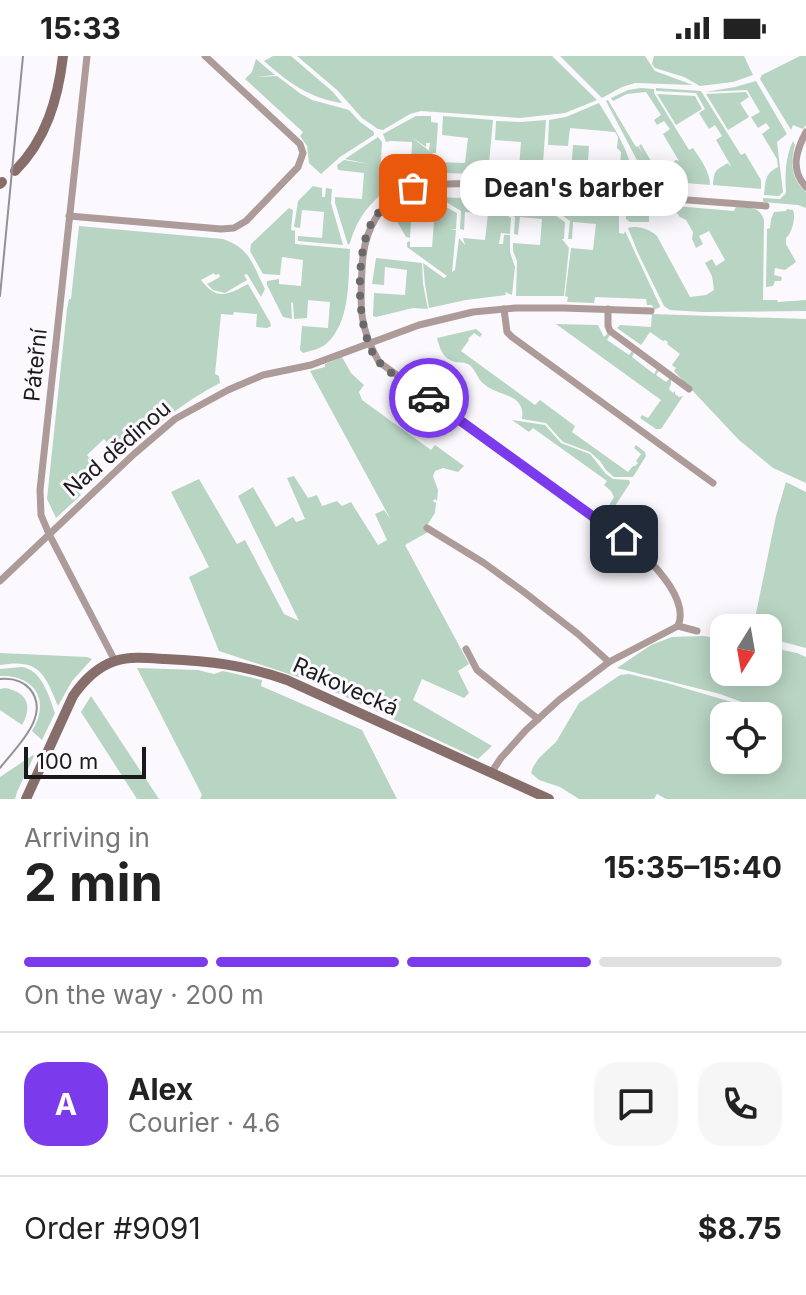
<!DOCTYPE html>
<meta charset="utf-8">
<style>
body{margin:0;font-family:Inter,sans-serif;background:#f6f6f6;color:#222;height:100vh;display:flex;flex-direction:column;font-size:30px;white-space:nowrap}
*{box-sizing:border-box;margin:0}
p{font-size:26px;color:#767676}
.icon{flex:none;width:44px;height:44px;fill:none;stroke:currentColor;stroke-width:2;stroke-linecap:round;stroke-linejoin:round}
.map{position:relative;height:743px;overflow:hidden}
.panel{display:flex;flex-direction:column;background:#fff;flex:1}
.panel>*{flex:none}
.needle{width:52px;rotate:191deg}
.buttons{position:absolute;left:710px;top:558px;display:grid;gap:16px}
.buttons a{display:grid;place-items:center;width:72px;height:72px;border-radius:16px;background:#fff;box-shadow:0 4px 20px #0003;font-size:40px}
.scale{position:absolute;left:24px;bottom:20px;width:122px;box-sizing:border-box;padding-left:8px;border:4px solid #1b1a1b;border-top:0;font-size:22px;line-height:28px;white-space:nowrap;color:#1b1a1b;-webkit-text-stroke:6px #fbf9fd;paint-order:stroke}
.pin{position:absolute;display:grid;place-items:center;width:68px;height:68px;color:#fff;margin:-34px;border-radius:16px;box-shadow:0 4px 12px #0006}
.courier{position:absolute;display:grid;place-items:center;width:80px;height:80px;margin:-40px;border:6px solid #7c3aed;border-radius:50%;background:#fff;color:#222;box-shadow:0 2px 10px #0007}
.bubble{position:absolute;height:56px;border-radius:24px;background:#fff;box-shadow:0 4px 20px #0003;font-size:26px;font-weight:700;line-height:56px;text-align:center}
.head em{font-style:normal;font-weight:700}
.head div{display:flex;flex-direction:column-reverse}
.head{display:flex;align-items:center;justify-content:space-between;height:136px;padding:0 24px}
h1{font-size:52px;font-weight:700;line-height:60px}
.bar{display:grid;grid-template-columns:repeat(4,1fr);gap:12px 8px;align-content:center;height:96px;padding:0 24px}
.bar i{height:10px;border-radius:6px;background:#e0e0e0}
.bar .selected{background:#7c3aed}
.bar p{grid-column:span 4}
.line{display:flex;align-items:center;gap:20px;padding:0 24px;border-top:2px solid #e0e0e0}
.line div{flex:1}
.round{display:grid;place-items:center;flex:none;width:84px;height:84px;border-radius:24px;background:#f6f6f6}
.status{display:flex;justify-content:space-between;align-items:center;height:56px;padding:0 40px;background:#fff;direction:ltr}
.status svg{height:22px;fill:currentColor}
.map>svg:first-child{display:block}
.green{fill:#b8d4c3;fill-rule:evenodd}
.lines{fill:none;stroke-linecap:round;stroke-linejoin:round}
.street{stroke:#ad9b99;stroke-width:7}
.secondary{stroke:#876e6b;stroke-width:10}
.tram{stroke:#939194;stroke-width:2}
.done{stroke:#69686a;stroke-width:8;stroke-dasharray:0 14.4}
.route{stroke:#7c3aed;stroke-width:10}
.labels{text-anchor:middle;stroke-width:6;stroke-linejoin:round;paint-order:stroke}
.street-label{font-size:22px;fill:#1b1a1b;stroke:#fbf9fd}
</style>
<div class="status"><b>15:33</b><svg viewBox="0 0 49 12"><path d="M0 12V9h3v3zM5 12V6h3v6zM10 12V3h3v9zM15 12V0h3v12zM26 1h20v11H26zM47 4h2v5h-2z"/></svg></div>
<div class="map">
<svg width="806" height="743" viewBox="0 0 806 743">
<rect width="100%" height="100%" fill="#fbf9fd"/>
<!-- green -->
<g class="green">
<path d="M 273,0 L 291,0 L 333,36 L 342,47 C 309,42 289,27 264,5 Z"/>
<polygon points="297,0 552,0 597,44 565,57 520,62 421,55 410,58 383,74 378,73 362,62 337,34"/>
<polygon points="560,0 645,0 655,15 693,29 635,27 622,31 602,42"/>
<polygon points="654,0 744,0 753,19 733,26 700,30 684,21 655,12 652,8"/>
<polygon points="800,0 806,0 806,69 803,73 793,69 791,74 760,23 762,19"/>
<polygon points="256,3 275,19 255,21 277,20 301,38 312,44 349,54 360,66 374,76 374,79 340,101 321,118 309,107 307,90 300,80 303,76 245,23 252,16"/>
<path d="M 756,25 L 787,78 L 777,86 L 783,136 L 779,140 L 764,139 C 766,125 764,118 778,111 L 777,103 L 762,78 L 770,72 L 766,67 L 758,72 L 751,61 L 760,56 L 747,34 L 705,36 L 735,31 Z"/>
<path d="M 641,32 L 654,33 L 654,37 L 689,94 L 693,92 C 700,103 710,115 710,129 L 662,125 C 663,114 667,110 676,104 L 679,105 L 663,78 L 670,73 L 664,65 L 657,69 L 654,64 L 661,59 L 646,36 L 627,38 L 613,45 L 611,42 L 628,34 Z"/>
<path d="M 656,32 L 701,35 L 741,99 L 745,97 L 761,124 L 761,133 L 713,129 C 714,115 715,114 728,107 L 730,110 L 731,110 L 716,84 L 722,80 L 715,69 L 709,73 L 699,57 L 705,53 L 696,37 L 656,35 Z"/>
<polygon points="746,36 749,41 740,47 749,61 728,74 706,38"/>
<polygon points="657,38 695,40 702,53 676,69"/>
<polygon points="608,44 636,91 638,90 643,98 639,90 641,88 658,117 659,125 640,123 638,106 606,45"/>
<path d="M 599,47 C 615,74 632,97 634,129 L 607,127 L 607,121 L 615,121 L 616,115 L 610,115 L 611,110 L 620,110 L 621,96 L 617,92 L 618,81 L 615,76 L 570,72 L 568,90 L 548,89 L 549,64 L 566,61 Z"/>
<polygon points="416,60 431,60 431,66 438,67 436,97 432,97 429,94 430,87 426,87 426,91 410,80 436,100 434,117 418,119 403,125 386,111 411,113 412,86 390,85 386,86 383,78"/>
<polygon points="443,60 493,64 488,118 438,117 439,106 465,107 468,82 442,79"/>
<polygon points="546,64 542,122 492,118 492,110 519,112 521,86 495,84 496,65 521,66"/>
<path d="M 378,81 L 382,86 L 379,140 C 363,156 357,165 350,187 L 348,189 L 335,147 L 335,141 L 362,143 L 364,117 L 338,114 L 337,109 L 344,104 L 369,108 L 345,103 Z"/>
<path d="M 793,85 L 795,89 C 790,107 791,123 806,136 L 806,152 L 798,149 L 763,146 L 763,142 L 780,143 L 786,137 C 785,118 785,102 793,85 Z"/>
<polygon points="573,89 589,90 587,120 604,121 604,127 545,122 546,115 571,117"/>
<polygon points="313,130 322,132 322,141 325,141 326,132 332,133 331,147 343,189 298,185 298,180 322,182 324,156 302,154 300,172 294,171 298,145"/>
<polygon points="433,141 433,144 457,157 456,173 450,173 456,174 452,216 455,214 459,182 465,189 463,182 485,184 488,158 465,156 464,174 460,173 461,155 438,141 486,143 486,146 511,162 510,178 501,177 499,188 503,188 504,179 510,179 510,196 515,211 512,239 505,236 506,239 466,244 429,252 425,228 423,207 444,222 447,220 407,191 407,186 410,185 410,191 432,191 434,165 411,164 410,182 406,181 394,160 412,147"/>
<polygon points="490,143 540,147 540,151 543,151 565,166 564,183 562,183 569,192 564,240 516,240 517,205 513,195 513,187 540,189 542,163 520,161 518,179 514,178 515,161"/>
<path d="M 629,143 L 630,143 L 631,149 L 674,152 L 675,150 L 734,155 L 736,151 C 749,152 760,150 764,164 L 763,244 L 777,244 L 778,246 L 806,244 L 806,255 L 702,256 L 670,254 L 664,250 L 638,197 L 628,172 C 638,169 649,173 657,180 L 690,241 L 706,239 L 714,234 L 712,220 L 705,207 L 712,203 L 716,210 L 725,204 L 709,175 L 699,180 L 703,188 L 696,192 L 692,183 L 693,176 L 686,164 L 680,161 L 674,153 L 670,155 L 669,153 L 665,155 L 663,153 L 655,155 L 653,153 L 650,155 L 648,153 L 645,155 L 649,160 L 649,166 L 630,166 L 626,163 L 625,148 Z"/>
<polygon points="545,147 619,153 619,177 624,178 625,175 660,250 660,251 654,254 652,249 647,249 646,243 595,241 594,247 567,246 568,241 565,240 571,192 593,194 596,168 573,166 572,183 568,183 570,165"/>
<path d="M 289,152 L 293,154 L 291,174 L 295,175 L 295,188 L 350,193 C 348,224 351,266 326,288 C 320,293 310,295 303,297 L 300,294 L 302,270 L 328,272 L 330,246 L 308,244 L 307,262 L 294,263 L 293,247 L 291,246 L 292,263 L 283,261 L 267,229 L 267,225 L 279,223 L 279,228 L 301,230 L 303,204 L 282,201 L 280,219 L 263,218 L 250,195 L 251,188 Z"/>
<path d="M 787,153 L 793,154 C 796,161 792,177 786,182 L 786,188 L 796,206 L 785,214 L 775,212 L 774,219 L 782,221 L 781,225 L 775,225 L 773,230 L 766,231 L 767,173 L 770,172 L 771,163 L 774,156 L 786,155 Z"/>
<path d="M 79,170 L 223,183 C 251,193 252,208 265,233 L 261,241 L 247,218 L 244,219 L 247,224 L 225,237 L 213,234 L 207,228 L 220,221 L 219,218 L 215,219 L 214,217 L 201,224 C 217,245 227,239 248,228 L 270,266 L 271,270 L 267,272 L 256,271 L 257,258 L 234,256 L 233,259 L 221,258 L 215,318 L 219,320 L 220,327 C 182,346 152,373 120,402 L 104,383 L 87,399 L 93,405 L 71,428 L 81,439 L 56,462 L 47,443 L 67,253 L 69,243 L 71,243 Z"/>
<polygon points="376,202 422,207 423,228 428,253 413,252 376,261 373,260 374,237 405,239 407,214 385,211 384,229 372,228"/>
<polygon points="652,258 806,263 806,427 773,412 739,384 674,315 676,312 672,309 680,298 667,288 668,286 665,284 663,285 650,276 641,289 617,272 620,269 651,271"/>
<polygon points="556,268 598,269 604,281 608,277 610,279 607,284 629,299 632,295 634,297 632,301 654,318 657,313 659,315 656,319 666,326 670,322 671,323 671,328 669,333 673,337 675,335 675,338 679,341 683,340 661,373 656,373 640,362 642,359 648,362 661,344"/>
<path d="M 476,273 L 482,278 L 480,281 L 474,277 L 468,283 L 469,284 L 461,295 L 535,349 L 540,344 L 575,370 L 572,376 L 628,416 L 633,410 L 635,410 L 638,407 L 636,405 L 641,398 L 634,392 L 636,389 L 645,396 L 646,400 L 633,421 L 614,421 L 606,414 L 600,405 L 590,396 L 563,386 L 546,367 L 522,363 C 526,337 498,341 484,328 C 477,323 476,313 468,308 C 463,306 461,307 455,306 C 443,303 440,293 437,282 Z"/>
<polygon points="342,301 351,317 364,329 359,336 362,344 431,394 435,389 464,410 458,416 443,412 435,415 433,420 438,434 437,445 435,443 433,445 436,447 435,457 426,471 428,476 405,489 469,608 458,615 469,637 464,642 422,623 413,644 492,690 478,703 316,627 219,595 189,521 209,511 171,436 199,423 237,488 245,484 284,558 299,565 238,440 253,431 276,471 293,461 296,466 305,463 287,422 294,420 308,442 317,439 322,450 337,445 342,450 351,446 378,489 387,484 375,458 384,454 391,464 310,315 325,311 325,308"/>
<polygon points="512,364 545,369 561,387 590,398 606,418 613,423 629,424 630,427 609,459 605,456 614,441 611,435 604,429 607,425 533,372 529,376"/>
<polygon points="786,426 806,436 806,592 768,582 768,572 753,572 776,460"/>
<path d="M 703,580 L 724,583 L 724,616 L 768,616 L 768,591 L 797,597 L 806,601 L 806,743 L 666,743 L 657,738 L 654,743 L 579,743 L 560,731 L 539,724 L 531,717 L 533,711 L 539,702 L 556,686 L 579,647 L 620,619 L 629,618 L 667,627 L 786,662 L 720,638 L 617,612 L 651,589 L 672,581 ZM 724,660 L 768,660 L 768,704 L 724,704 Z"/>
<path d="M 0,597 L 87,601 L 92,603 L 72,625 L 58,650 C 45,618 39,602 0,609 Z"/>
<path d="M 22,611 C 42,614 49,640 55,657 L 42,684 L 32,675 C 51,646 35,618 0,620 L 0,613 Z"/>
<polygon points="137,612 198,614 214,618 223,615 262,624 261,630 362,674 397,743 200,743 202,739"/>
<path d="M 5,632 C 27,636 33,650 22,669 L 0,654 L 0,633 Z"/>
<polygon points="91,640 159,743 137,743 81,656"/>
<polygon points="33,699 34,700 17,736 15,743 0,743 0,721"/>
</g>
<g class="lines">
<!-- street -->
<g class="street">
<polyline points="87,0 40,434 41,459 49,478 115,605"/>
<path d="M 806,76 C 796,95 790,114 806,131"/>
<polyline points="69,160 221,173 234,172 246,165 298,111 303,97 300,88 205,0"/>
<polyline points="504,253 507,276 512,281 713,427"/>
<polyline points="608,253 608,270 610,275 689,333"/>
<polyline points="427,472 484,507 524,536 578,578 609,606"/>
<polyline points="0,525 134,398 175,363 228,334 263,319 311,309 419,269 473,256 515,252 563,252 651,255"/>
<path d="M 678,570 C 689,545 657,512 640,495 L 379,306 C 359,271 360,252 362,213 C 363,181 374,153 403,136 C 432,120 518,132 554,134 C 625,139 696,145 766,150"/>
<polyline points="466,593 477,614 538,663"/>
<polyline points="491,717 501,702 526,674 559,644 609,606 678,570 697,575"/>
</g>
<!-- secondary -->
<g class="secondary">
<path d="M 15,115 C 46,84 58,43 63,0"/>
<polyline points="0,128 2,126"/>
<path d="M 26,743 L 73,640 C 84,624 97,611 115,605 C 131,600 149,602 165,603 C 210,605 245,609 287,624 L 549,743"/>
</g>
<!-- tram -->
<g class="tram">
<polyline points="0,240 23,0"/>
<path d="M 0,623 C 11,622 22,624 30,633 C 52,660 15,692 0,712"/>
</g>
</g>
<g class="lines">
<!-- done -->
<path class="done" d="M 413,132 C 395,139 380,151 371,168 C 355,198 355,279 379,306 C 388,317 416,333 429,342"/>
<!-- route -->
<polyline class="route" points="429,342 624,483"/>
</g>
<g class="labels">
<!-- street labels -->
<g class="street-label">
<text transform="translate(35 309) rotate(-84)" y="8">Páteřní</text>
<text transform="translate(117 392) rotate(-41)" y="8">Nad dědinou</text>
<text transform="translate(346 630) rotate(24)" y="8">Rakovecká</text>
</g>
</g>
</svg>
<div class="buttons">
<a><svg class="needle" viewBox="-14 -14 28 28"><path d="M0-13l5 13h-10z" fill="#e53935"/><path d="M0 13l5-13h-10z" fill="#767676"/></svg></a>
<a><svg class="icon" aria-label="locate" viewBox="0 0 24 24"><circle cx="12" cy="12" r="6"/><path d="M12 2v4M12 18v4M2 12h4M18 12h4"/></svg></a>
</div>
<div class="scale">100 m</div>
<div class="pin" style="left:413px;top:132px;background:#ea580c"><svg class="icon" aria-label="bag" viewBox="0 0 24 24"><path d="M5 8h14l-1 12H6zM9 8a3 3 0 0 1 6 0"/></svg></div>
<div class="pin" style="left:624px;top:483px;background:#1f2937"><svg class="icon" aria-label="home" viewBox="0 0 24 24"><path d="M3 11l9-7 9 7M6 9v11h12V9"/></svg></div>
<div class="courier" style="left:429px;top:342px"><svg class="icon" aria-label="car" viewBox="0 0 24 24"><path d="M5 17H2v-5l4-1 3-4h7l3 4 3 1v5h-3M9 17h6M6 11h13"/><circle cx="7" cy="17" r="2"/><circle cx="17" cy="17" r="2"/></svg></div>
<div class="bubble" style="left:460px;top:104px;width:228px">Dean's barber</div>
</div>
<section class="panel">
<div class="head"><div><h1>2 min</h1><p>Arriving in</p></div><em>15:35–15:40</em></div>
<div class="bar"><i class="selected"></i><i class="selected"></i><i class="selected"></i><i></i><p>On the way · 200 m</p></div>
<div class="line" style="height:144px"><b class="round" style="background:#7c3aed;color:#fff">A</b><div><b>Alex</b><p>Courier · 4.6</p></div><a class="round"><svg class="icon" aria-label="chat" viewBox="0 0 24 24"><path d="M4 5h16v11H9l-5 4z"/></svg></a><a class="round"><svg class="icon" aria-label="phone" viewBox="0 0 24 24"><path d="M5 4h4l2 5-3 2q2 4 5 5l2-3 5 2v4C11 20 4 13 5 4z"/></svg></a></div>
<div class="line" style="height:104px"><div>Order #9091</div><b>$8.75</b></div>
</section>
